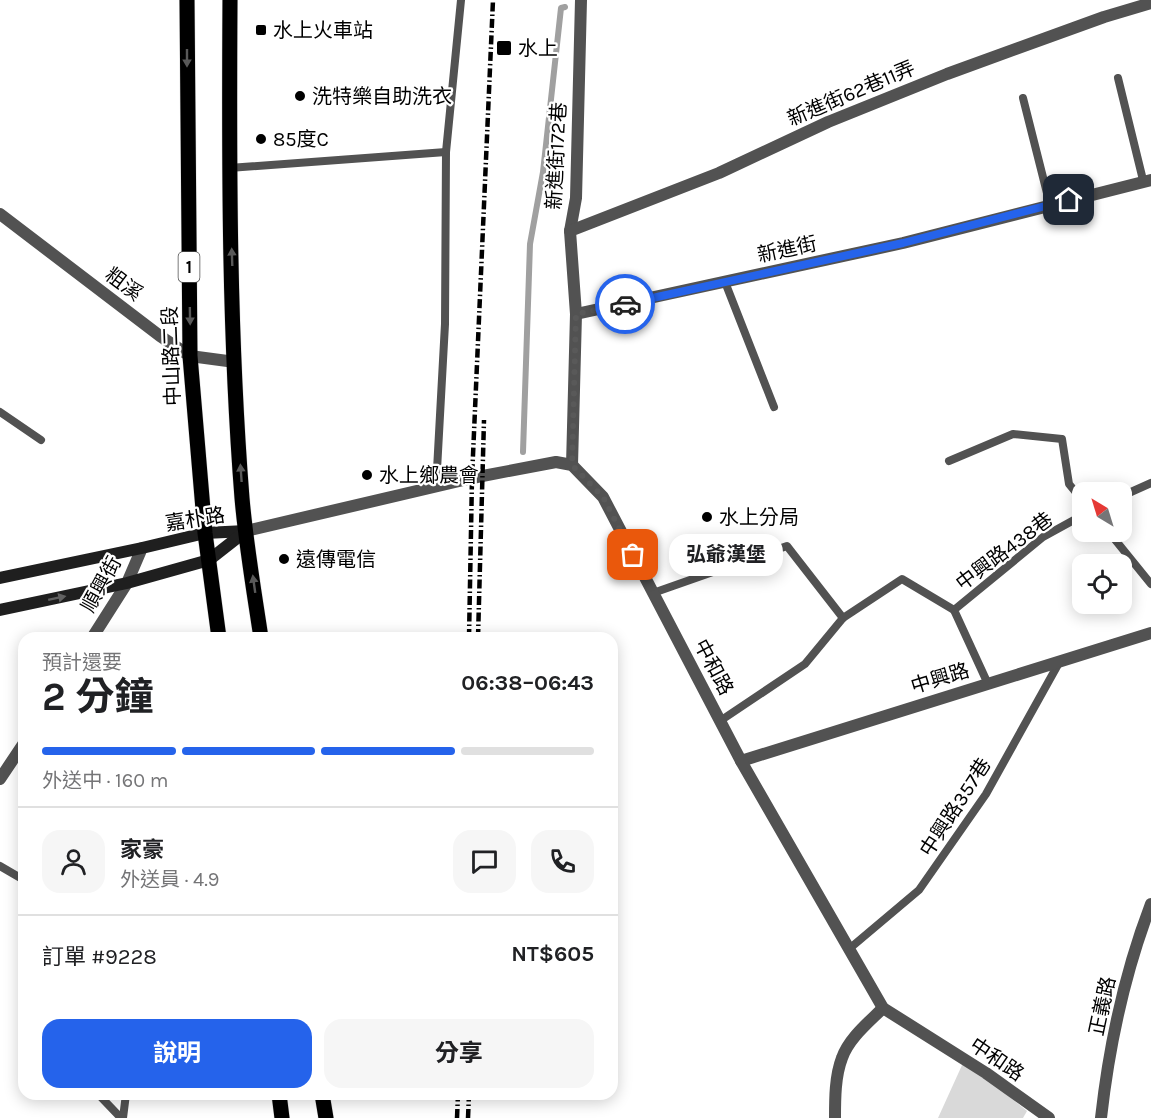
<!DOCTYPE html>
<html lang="zh-TW">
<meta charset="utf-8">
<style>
body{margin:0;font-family:Karla,"Noto Sans TC",sans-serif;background:#f6f6f6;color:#202124;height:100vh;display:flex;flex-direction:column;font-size:22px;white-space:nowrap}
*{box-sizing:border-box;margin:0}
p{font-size:20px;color:#757577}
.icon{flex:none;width:33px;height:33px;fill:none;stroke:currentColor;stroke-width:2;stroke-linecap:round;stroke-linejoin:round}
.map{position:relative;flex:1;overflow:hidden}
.panel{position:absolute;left:18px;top:632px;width:600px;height:468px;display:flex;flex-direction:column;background:#fff;border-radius:18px;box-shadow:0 3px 15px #0003}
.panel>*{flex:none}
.needle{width:39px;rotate:322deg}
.controls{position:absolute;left:1072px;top:482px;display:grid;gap:12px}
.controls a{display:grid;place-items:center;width:60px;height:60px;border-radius:12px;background:#fff;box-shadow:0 3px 15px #0003;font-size:30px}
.pin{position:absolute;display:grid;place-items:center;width:51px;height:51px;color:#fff;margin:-26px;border-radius:12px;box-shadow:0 3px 9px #0006}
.courier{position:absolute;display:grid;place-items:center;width:60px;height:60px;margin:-30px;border:4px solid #2563eb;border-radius:50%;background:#fff;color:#222;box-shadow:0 2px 8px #0007}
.bubble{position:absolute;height:42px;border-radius:18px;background:#fff;box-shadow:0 3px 15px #0003;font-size:20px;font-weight:700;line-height:42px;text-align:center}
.head em{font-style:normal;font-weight:700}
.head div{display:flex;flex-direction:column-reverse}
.head{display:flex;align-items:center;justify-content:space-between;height:102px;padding:0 24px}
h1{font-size:39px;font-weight:700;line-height:45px}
.bar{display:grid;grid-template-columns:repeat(4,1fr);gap:9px 6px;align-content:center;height:72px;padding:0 24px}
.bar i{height:8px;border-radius:4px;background:#e0e0e0}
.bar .active{background:#2563eb}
.bar p{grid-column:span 4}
.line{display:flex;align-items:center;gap:15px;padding:0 24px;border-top:2px solid #e0e0e0}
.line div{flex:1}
.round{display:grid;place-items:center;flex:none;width:63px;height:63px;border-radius:18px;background:#f6f6f6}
.cta{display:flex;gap:12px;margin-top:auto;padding:12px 24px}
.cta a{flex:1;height:69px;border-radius:18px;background:#2563eb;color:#fff;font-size:24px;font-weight:700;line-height:69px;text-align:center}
.cta a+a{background:#f6f6f6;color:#202124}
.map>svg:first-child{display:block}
.green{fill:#d9d9d9}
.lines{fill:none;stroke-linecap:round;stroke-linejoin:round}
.stream{stroke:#a0a0a0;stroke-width:6}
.primary-casing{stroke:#dbdbdb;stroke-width:16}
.service{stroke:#525252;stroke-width:8}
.minor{stroke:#525252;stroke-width:12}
.tertiary{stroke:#525252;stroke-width:12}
.secondary{stroke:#1f1f1f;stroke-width:12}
.primary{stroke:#000;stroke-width:15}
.rail{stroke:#000;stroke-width:4.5;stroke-dasharray:9 3 1.5 3;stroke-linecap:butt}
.oneway{fill:#595959}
.oneway2{fill:#626262}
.done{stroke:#595959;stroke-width:6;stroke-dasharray:0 10.8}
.route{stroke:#2563eb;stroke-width:8}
.poi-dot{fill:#000;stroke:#fff;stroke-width:2}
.labels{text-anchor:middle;stroke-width:4.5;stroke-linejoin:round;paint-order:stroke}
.shield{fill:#fff;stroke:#4c4c4c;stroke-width:1.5}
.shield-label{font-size:18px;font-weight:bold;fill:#000}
.poi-label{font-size:20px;fill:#000;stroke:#fff;text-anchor:start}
.street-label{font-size:20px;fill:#000;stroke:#fff}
</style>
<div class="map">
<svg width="1151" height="1118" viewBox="0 0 1151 1118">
<rect width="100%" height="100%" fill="#fff"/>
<!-- green -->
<polygon class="green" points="963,1063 1000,1089 1027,1111 1023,1118 938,1118"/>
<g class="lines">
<!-- stream -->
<polyline class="stream" points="523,452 530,244 543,172 561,8 565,7"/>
<defs>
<g id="primary">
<polyline points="187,0 190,356 205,533 219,638"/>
<path d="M 230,0 C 229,166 229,333 242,498 C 246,545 254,591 261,638"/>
<polyline points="279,1094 282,1118"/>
<polyline points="322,1094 326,1118"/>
</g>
</defs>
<!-- primary casing -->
<use href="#primary" class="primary-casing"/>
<!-- service -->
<g class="service">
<polyline points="1118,78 1143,180"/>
<polyline points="1023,98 1050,205"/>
<polyline points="229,168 446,152"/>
<polyline points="725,282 774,407"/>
<polyline points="0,412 41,440"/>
<polyline points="949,461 1013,434 1062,439 1069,484 1083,501"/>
<polyline points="436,488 445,324 446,152 461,0"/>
<polyline points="1122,496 1151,483"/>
<polyline points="1108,531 1151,584"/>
<polyline points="653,593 787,546 843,618"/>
<polyline points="988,684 954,610 1043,537 1083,515"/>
<polyline points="720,721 805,664 843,618 902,579 954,610"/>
<polyline points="0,866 24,880"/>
<polyline points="849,949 919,890 986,794 1060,661"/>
<polyline points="98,1094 121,1118"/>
<polyline points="123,1118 126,1094"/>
</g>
<!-- minor -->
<g class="minor">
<polyline points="0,214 160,336 190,356 235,362"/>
<polyline points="570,231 576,198 581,0"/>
<polyline points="576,314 903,243 1151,180"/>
<polyline points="741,761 1151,633"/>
<path d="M 835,1118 C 835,1099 835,1076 842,1058 C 849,1038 869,1022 883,1008"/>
<path d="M 1101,1118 C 1109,1046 1125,972 1151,904"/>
</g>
<!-- tertiary -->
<g class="tertiary">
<polyline points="572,465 576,314 570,231 719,173 828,122 947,74 1104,17 1151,3"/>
<polyline points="246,531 472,478 556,462 572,465 603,497 741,761 883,1008 986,1073 1049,1118"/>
<polyline points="92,638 127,583 142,548"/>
<polyline points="0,779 24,743"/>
</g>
<!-- secondary -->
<g class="secondary">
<polyline points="0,578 142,548 205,533 246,531"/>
<polyline points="0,610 127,583 209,560 246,531"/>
</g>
<!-- primary -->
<use href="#primary" class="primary"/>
<!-- rail -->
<g class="rail">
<polyline points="469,638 472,478 493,0"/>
<polyline points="478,638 484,420"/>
<polyline points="457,1118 458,1094"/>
<polyline points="468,1118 469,1094"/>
</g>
</g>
<!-- one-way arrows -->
<defs><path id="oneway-solid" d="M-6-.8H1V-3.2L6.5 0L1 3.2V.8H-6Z" transform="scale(1.5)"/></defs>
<g class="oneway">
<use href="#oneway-solid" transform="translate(187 58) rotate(90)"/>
<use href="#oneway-solid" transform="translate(232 257) rotate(-92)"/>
<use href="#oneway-solid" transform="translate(190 316) rotate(89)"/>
<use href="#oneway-solid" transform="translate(241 473) rotate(-94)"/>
<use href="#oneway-solid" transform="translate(254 584) rotate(-98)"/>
</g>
<use class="oneway2" href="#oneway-solid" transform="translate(57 598) rotate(-12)"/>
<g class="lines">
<!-- done -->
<polyline class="done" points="625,304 576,314 572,465 603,497 633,555"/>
<!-- route -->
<polyline class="route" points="625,304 903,243 1069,200"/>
</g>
<!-- markers -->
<g class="poi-dot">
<rect x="255" y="24" width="12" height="12" rx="3"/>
<rect x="496" y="40" width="16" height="16" rx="3"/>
<circle cx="300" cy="96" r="6"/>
<circle cx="261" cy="139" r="6"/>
<circle cx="367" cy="475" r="6"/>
<circle cx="707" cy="517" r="6"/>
<circle cx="284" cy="559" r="6"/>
</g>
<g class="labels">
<!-- shield labels -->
<rect class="shield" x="178.5" y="252" width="21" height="30" rx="4.5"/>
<g class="shield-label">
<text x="189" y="273">1</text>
</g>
<!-- poi labels -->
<g class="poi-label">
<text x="273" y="37">水上火車站</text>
<text x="518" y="55">水上</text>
<text x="312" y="103">洗特樂自助洗衣</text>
<text x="273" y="146">85度C</text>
<text x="379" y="482">水上鄉農會</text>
<text x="719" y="524">水上分局</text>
<text x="296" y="566">遠傳電信</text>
</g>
<!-- street labels -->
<g class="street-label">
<text transform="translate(851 93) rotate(-23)" y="7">新進街62巷11弄</text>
<text transform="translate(556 156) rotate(-87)" y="7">新進街172巷</text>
<text transform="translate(787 249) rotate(-12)" y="7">新進街</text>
<text transform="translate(124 284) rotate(37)" y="7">粗溪</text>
<text transform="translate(171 356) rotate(-92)" y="7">中山路二段</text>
<text transform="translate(195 519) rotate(-9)" y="7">嘉朴路</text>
<text transform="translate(1004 551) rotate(-37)" y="7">中興路438巷</text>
<text transform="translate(101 584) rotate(-61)" y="7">順興街</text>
<text transform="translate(714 667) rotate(62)" y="7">中和路</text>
<text transform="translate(940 678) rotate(-17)" y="7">中興路</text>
<text transform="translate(955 807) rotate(-57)" y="7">中興路357巷</text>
<text transform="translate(1102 1006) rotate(-78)" y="7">正義路</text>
<text transform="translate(997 1059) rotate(34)" y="7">中和路</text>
</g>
</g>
</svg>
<div class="controls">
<a><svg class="needle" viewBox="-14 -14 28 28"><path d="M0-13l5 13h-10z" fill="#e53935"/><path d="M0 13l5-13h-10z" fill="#757577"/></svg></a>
<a><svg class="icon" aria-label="locate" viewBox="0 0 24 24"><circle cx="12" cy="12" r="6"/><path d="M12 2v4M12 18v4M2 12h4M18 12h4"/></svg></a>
</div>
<div class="pin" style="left:633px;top:555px;background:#ea580c"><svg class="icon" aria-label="bag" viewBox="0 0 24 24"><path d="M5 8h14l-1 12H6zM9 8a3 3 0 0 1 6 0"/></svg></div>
<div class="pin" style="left:1069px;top:200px;background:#1f2937"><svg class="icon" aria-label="home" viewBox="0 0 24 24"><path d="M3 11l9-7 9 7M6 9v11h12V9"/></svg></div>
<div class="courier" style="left:625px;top:304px"><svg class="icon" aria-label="car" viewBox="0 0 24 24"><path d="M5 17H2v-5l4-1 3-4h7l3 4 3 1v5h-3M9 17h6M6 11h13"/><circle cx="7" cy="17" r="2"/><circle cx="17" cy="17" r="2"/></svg></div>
<div class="bubble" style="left:669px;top:534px;width:114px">弘爺漢堡</div>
<section class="panel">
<div class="head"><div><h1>2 分鐘</h1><p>預計還要</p></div><em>06:38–06:43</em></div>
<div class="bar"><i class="active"></i><i class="active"></i><i class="active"></i><i></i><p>外送中 · 160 m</p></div>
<div class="line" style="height:108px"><a class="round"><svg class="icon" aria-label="person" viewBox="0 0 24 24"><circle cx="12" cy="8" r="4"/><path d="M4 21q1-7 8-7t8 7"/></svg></a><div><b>家豪</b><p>外送員 · 4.9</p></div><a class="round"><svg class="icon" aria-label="chat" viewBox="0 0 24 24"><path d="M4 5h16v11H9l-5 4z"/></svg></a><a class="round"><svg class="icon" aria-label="phone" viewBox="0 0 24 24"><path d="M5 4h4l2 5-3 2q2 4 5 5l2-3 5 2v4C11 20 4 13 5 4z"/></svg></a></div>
<div class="line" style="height:78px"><div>訂單 #9228</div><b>NT$605</b></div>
<div class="cta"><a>說明</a><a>分享</a></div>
</section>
</div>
